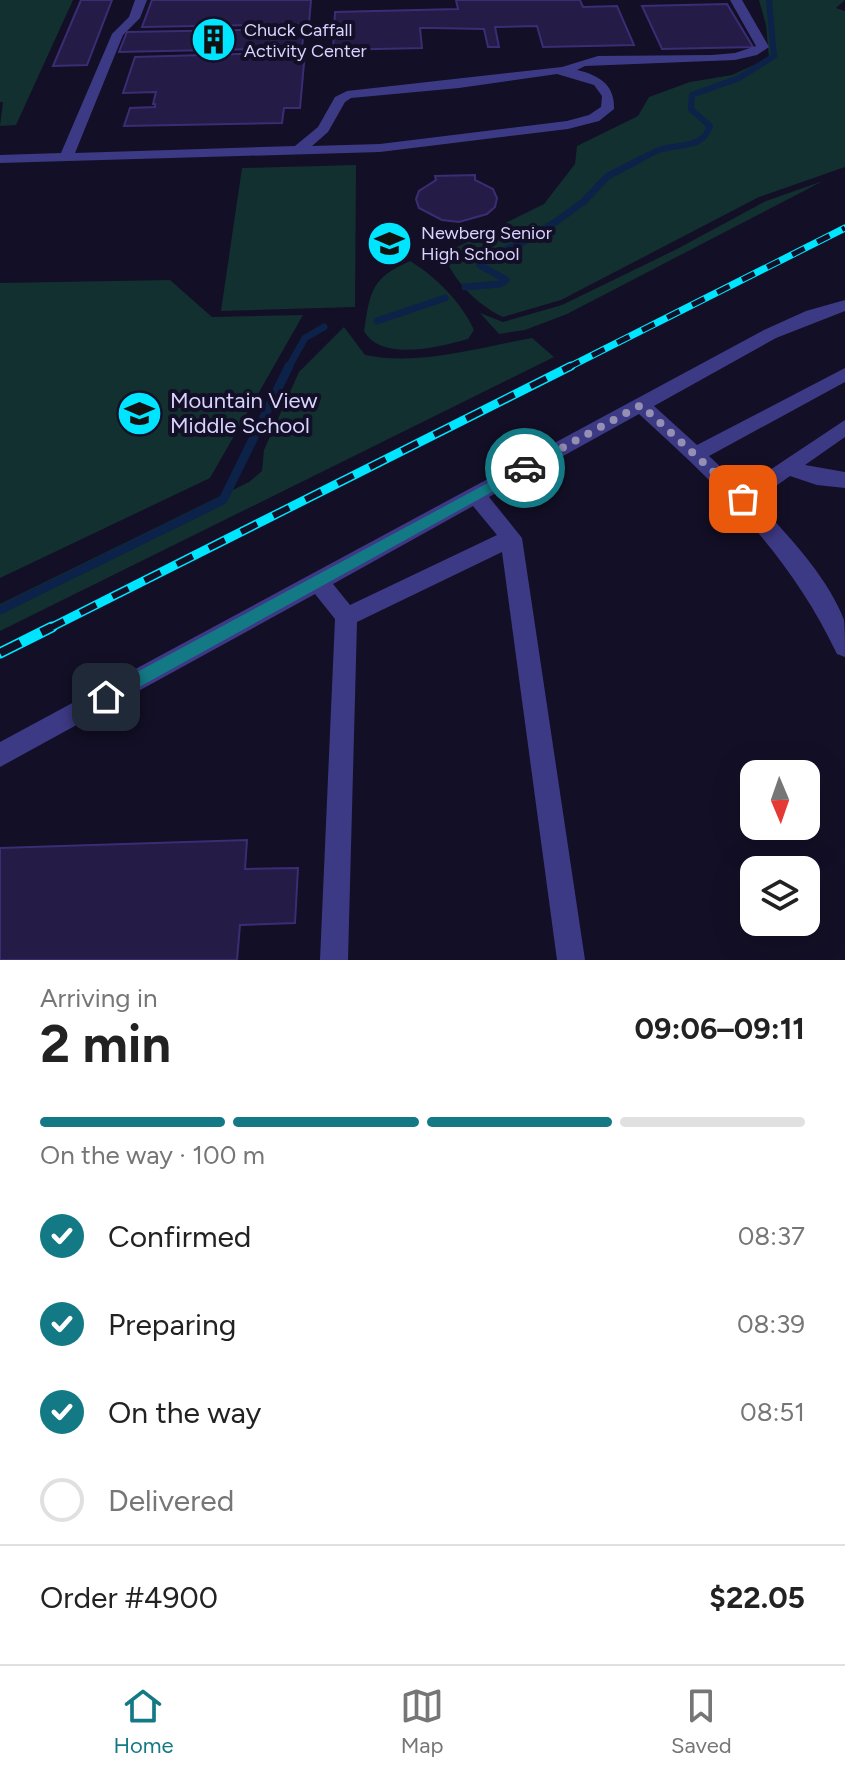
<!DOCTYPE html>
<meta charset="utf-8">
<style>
body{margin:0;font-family:Figtree,sans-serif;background:#f2f2f2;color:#222;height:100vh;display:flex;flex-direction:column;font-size:30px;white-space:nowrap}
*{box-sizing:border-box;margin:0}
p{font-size:26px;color:#767676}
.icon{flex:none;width:44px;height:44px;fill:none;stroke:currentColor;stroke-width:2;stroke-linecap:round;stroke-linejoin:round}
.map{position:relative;height:960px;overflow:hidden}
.details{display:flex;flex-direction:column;background:#fff;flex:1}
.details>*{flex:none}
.needle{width:52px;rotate:178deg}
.controls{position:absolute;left:740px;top:760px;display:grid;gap:16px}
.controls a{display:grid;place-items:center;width:80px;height:80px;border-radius:16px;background:#fff;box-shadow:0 8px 32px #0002;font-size:40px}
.pin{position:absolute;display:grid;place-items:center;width:68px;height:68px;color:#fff;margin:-34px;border-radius:16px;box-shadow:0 4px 12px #0006}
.courier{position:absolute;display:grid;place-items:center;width:80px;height:80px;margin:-40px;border:6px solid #137a85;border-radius:50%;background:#fff;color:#222;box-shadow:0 2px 10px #0007}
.summary em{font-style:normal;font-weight:700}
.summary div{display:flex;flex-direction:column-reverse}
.summary{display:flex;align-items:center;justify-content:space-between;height:136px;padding:0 40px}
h1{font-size:52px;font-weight:700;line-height:60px}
.bar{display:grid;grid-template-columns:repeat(4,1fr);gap:12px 8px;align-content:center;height:96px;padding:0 40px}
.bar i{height:10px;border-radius:6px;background:#e0e0e0}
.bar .active{background:#137a85}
.bar p{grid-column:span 4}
.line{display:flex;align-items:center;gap:20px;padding:0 40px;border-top:2px solid #e0e0e0}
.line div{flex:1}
ol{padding:0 40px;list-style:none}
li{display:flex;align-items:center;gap:24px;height:88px}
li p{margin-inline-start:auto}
li .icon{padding:8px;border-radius:50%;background:#137a85;color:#fff;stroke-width:4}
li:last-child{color:#767676}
li i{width:44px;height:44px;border:4px solid #e0e0e0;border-radius:50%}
.menu{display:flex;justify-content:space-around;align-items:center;height:112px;border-top:2px solid #e0e0e0;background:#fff;font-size:22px;color:#767676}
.menu a{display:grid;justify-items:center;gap:4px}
.menu .active{color:#137a85}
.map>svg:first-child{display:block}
.green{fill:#12302f}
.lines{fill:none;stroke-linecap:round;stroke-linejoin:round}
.stream-far2{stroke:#0c2248;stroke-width:6}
.stream-far1{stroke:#0c2248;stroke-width:7}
.stream{stroke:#0c2248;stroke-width:9}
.building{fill:#241b47;stroke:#3b2d73;stroke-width:2}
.minor{fill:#3d3a85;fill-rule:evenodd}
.rail-far2-casing{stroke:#00e5ff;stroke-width:7}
.rail-far1-casing{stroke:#00e5ff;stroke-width:9}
.rail-casing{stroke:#00e5ff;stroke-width:11}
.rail-far2{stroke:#130f26;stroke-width:5;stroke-dasharray:14;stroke-linecap:butt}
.rail-far1{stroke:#130f26;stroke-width:6;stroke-dasharray:18;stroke-linecap:butt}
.rail{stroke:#130f26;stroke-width:8;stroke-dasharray:23;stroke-linecap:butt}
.route{fill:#137a85}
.done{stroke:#948fb3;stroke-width:8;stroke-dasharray:0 14.4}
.labels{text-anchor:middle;stroke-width:8;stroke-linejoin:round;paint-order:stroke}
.far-poi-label{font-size:18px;fill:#d9d4ff;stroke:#130f26;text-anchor:start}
.poi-label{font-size:22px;fill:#d9d4ff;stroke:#130f26;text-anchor:start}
</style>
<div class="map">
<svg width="845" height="960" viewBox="0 0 845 960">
<rect width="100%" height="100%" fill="#130f26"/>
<!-- green -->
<g class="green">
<polygon points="0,0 73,0 16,125 0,126 3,102 0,102"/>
<path d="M 759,0 L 845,0 L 836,8 L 845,11 L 845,167 L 759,197 L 561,300 L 503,317 C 476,304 455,282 443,254 L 544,204 L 575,164 L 577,146 L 638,116 L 649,97 L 690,82 L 732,75 L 769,58 L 766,25 Z"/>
<polygon points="356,165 355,307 221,311 242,168"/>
<polygon points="823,181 567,314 525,330 499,334 480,313 503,322 562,305 677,249 766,201"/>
<path d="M 410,261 C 435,276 462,303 474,330 L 468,339 C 440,347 381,362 364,331 C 370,290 372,278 410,261 Z"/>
<polygon points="170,280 212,317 303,315 210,478 0,578 0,283"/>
<path d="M 344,327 L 365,355 C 420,366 477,348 532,338 L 554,357 L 0,631 L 0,604 L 249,482 L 262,471 L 264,450 L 299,372 Z"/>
</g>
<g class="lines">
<!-- stream-far2 -->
<path class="stream-far2" d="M 635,162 C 643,158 651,153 659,150 C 678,143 702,150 710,126 L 691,109 L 692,95 L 739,78 L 774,56 L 769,0"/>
<!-- stream-far1 -->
<g class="stream-far1">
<polyline points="465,287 500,284 506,280 480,265 485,259 523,242 557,221 583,202 608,176 639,160"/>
<polyline points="377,321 445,298"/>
<polyline points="288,368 305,338 324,327"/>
</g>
<!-- stream -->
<polyline class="stream" points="0,610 223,500 289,366"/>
</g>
<!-- building -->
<g class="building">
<polygon points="81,0 112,0 87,65 53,66"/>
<polygon points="152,0 311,0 309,24 142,27"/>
<polygon points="456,0 580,0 583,7 617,6 634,45 543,47 537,26 495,27 499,47 488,47 484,29 433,28 420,28 422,48 333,50 335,12 458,9"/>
<polygon points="727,4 753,47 662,49 642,6"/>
<polygon points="304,29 302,48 119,52 127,32"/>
<polygon points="305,52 300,108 284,108 282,123 124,126 130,108 155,107 155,104 153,104 156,92 123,93 135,57"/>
<polygon points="475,175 475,180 493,189 497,198 495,207 487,214 459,222 442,220 419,208 416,199 419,191 436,180 435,176"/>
<polygon points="247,840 245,869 298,868 295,923 240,925 237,960 0,960 0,848"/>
</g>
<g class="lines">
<!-- minor -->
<g class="minor">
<path d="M 135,0 L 147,0 L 140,18 L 123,35 L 75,153 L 295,146 L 318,127 L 335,97 L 347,91 L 562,67 L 598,56 L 712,55 L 735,53 L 756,46 L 730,0 L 742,0 L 769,47 L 757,55 L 735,60 L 585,66 L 577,70 C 599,75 615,85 614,109 L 599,121 L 568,129 L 380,152 L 0,163 L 0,155 L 61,153 L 112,34 L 129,17 ZM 557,74 L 594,85 L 602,96 L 601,107 L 589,115 L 567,121 L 380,144 L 312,146 L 328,132 L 345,102 L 351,98 L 459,88 Z"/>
<path d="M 845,300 L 845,311 L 776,338 L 654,406 L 697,445 L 845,368 L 845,382 L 709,456 L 743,488 L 845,420 L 845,437 L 805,465 L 845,472 L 845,488 L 817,485 L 790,476 L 755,501 C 786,532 829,579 844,620 C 845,631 845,646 845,657 L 837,654 C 789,553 721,489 639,414 L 489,497 L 522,538 L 585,960 L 557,960 L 502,552 L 357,622 L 348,960 L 320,960 L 335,619 L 315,594 L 0,767 L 0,742 L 764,330 L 806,311 ZM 473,506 L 497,535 L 350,605 L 333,584 Z"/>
</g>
<defs>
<polyline id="rail-far2" points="567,368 845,228"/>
<polyline id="rail-far1" points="48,629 571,366"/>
<polyline id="rail" points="0,653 52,627"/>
</defs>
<!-- rail-far2 casing -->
<use href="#rail-far2" class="rail-far2-casing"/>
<!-- rail-far1 casing -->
<use href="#rail-far1" class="rail-far1-casing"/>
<!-- rail casing -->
<use href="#rail" class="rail-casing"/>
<!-- rail-far2 -->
<use href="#rail-far2" class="rail-far2"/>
<!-- rail-far1 -->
<use href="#rail-far1" class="rail-far1"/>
<!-- rail -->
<use href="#rail" class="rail"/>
</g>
<!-- route -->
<polygon class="route" points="525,463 532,468 530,471 112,702 100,702 100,692"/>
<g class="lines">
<!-- done -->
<polyline class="done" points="525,468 641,405 743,499"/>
</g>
<!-- icons -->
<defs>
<symbol id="building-disc" viewBox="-11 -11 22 22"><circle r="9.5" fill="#00e5ff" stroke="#130f26"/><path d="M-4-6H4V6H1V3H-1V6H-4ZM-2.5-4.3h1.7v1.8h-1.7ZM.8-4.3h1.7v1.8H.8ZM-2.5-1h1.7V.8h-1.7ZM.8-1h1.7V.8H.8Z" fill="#111"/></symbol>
<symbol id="school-disc" viewBox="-11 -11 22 22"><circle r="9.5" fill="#00e5ff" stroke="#130f26"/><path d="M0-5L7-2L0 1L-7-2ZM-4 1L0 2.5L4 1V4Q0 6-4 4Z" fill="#111"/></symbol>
</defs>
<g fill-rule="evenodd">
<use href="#building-disc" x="188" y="14" width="51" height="51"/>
<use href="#school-disc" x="364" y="218" width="51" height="51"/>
<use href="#school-disc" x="114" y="388" width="51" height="51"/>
</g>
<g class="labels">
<!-- far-poi labels -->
<g class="far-poi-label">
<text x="244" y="36">Chuck Caffall<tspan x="244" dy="21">Activity Center</tspan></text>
<text x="421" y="239">Newberg Senior<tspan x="421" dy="21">High School</tspan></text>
</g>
<!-- poi labels -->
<g class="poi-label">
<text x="170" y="408">Mountain View<tspan x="170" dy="25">Middle School</tspan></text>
</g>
</g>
</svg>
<div class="controls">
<a><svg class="needle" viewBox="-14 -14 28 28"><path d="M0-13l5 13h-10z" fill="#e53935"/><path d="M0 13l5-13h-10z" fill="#767676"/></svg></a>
<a><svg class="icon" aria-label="layers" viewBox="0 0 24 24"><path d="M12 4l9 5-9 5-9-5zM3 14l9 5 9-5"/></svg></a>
</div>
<div class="pin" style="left:743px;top:499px;background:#ea580c"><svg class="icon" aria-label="bag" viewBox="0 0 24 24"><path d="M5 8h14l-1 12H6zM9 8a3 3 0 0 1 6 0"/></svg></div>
<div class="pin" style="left:106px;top:697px;background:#1f2937"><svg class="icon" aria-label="home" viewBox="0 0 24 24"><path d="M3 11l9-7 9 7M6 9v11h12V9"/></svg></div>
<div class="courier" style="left:525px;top:468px"><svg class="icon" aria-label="car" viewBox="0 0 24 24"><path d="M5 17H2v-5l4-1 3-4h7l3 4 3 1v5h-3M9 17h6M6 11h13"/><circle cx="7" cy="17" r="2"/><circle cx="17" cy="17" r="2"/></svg></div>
</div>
<section class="details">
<div class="summary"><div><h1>2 min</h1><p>Arriving in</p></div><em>09:06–09:11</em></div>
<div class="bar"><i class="active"></i><i class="active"></i><i class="active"></i><i></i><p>On the way · 100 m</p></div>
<ol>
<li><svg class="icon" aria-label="check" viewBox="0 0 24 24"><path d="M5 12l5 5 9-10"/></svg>Confirmed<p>08:37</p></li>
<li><svg class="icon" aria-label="check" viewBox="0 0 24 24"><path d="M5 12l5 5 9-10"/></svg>Preparing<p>08:39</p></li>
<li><svg class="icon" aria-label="check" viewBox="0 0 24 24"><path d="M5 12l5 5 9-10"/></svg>On the way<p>08:51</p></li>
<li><i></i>Delivered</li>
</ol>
<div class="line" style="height:104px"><div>Order #4900</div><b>$22.05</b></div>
</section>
<nav class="menu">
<a class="active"><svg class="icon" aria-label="home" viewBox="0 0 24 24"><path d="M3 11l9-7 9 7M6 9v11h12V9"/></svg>Home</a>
<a><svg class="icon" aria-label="map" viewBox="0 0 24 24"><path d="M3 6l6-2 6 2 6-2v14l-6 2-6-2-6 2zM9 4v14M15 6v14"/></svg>Map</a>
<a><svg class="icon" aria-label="saved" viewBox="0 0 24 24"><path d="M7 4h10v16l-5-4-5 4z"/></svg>Saved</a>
</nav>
